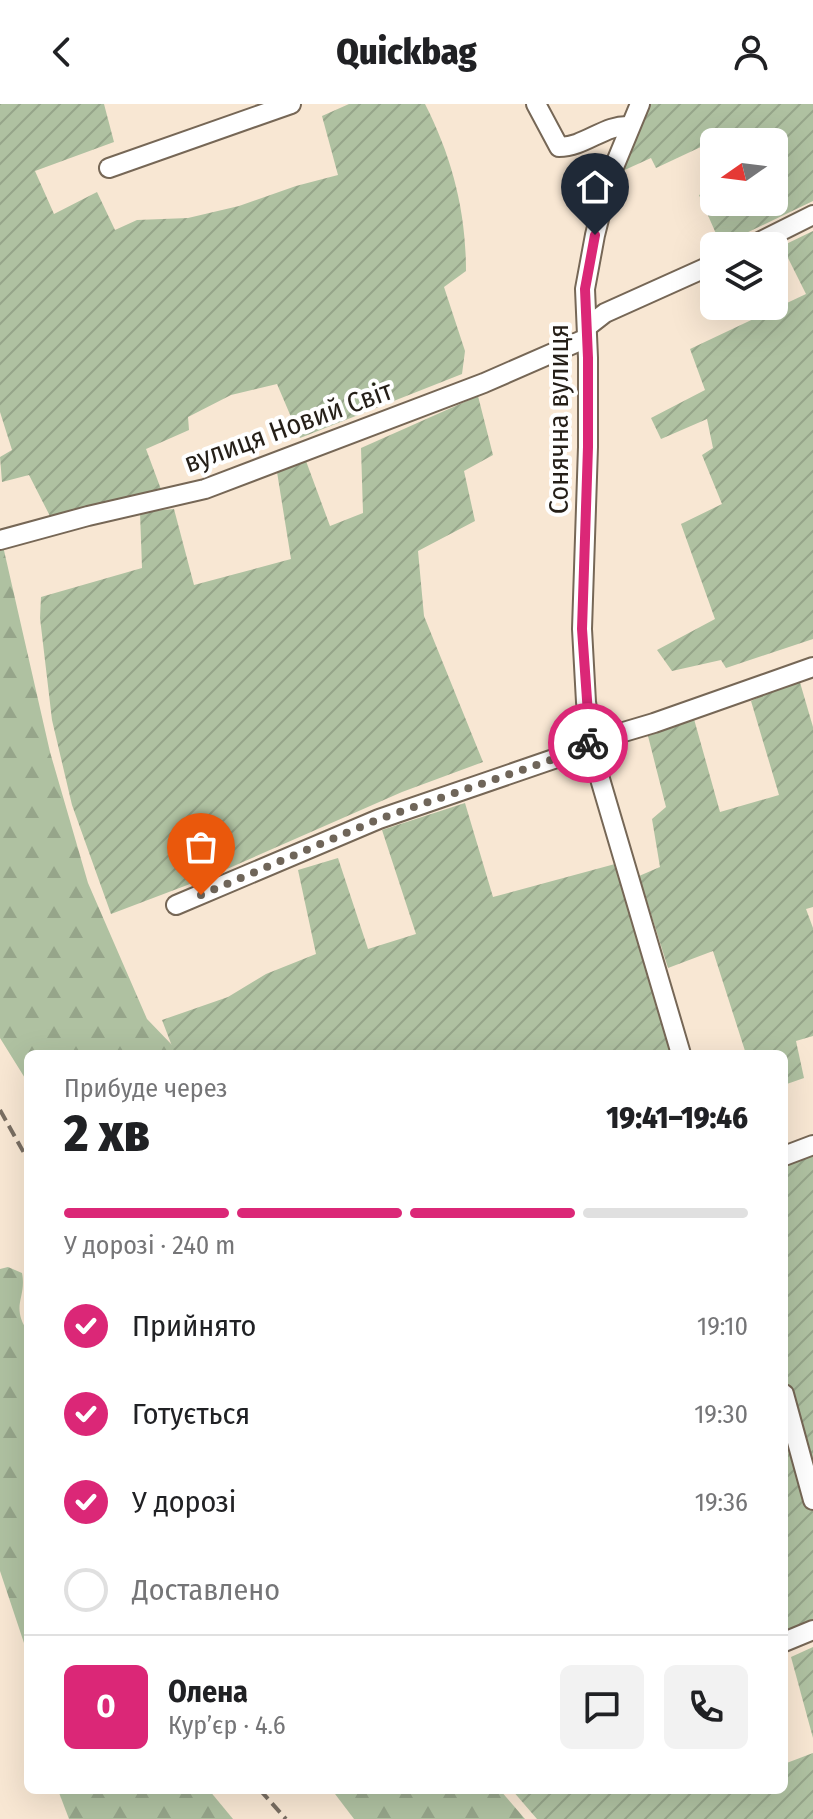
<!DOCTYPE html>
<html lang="uk">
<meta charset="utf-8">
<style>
body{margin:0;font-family:"Fira Sans Condensed",sans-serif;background:#f2f2f2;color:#202124;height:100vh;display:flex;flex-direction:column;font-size:30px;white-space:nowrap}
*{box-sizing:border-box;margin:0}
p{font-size:26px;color:#757577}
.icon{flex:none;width:44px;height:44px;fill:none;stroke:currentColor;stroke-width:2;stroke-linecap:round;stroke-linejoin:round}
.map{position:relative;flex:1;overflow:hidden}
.details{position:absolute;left:24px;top:946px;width:764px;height:744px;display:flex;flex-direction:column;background:#fff;border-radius:12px;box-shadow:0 8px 32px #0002}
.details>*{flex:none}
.needle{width:52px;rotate:256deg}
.fabs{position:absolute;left:700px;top:24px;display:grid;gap:16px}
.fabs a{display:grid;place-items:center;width:88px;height:88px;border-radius:12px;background:#fff;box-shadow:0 8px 32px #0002;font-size:40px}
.pin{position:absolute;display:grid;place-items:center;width:68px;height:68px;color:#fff;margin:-82px -34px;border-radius:50% 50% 50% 0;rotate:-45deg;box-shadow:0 0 8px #0007}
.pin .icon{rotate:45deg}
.courier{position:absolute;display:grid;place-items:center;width:80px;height:80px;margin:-40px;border:6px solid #db2777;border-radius:50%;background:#fff;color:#222;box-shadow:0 2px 10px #0007}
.head em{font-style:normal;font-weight:800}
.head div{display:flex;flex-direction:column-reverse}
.head{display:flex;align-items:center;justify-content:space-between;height:136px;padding:0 40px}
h1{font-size:52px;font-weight:800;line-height:60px}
.bar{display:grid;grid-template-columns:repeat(4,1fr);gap:12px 8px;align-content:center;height:96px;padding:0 40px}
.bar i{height:10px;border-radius:6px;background:#e0e0e0}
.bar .active{background:#db2777}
.bar p{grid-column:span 4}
.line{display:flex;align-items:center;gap:20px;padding:0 40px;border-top:2px solid #e0e0e0}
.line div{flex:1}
.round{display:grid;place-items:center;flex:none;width:84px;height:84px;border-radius:12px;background:#f2f2f2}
ol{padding:0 40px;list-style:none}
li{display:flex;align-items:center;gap:24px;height:88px}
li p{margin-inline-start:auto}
li .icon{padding:8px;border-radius:50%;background:#db2777;color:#fff;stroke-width:4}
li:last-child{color:#757577}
li i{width:44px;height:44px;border:4px solid #e0e0e0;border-radius:50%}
header{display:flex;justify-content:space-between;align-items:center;height:104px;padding:0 40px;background:#fff;font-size:36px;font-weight:800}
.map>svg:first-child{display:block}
.forest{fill:url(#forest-firs)}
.garden{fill:url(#garden-furrows)}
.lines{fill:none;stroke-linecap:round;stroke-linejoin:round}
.minor-casing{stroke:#766756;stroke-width:22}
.minor{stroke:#fff;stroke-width:18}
.rail{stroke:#796e62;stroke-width:4;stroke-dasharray:12 6;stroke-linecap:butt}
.done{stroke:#6f6559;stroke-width:8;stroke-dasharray:0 14.4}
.route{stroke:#db2777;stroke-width:10}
.labels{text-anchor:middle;stroke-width:8;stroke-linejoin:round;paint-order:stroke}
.street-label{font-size:28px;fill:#251f18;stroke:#fff}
</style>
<header><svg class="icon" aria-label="back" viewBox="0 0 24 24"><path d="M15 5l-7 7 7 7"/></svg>Quickbag<svg class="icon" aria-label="person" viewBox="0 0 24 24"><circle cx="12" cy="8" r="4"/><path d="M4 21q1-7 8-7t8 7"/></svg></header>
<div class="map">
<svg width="813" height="1715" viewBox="0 0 813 1715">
<defs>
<pattern id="forest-firs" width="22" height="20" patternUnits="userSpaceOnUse" patternTransform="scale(2)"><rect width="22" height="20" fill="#afc1a1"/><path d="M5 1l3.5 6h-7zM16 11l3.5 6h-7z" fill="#96a58a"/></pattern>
<pattern id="garden-furrows" width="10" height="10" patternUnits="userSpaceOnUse" patternTransform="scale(2)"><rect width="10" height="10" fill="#afc1a1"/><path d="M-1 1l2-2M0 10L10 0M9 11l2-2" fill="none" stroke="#96a58a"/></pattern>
</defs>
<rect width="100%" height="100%" fill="#f8e7d3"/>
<!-- forest -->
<g class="forest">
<polygon points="0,441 3,442 50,648 88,779 147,915 173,942 177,950 28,950 28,979 0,934"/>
<path d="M 8,1163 L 22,1169 C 27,1194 10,1201 28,1228 L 28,1551 L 0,1467 L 0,1165 Z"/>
<polygon points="58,1686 209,1686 233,1715 69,1715"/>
<polygon points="332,1686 500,1686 525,1715 354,1715"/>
</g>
<!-- garden -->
<g class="garden">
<path d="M 0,0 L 104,0 L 114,38 L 35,67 L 54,110 L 97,88 L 115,126 L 137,116 L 188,114 L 239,102 L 296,82 L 338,71 L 322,12 L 349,0 L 425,0 C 452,53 466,107 466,167 L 444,183 L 465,247 L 462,270 L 300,334 L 277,280 L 231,291 L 188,313 L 189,326 L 146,345 L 162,388 L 52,416 L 29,371 L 2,378 L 0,353 L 12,346 L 0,308 Z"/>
<polygon points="646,0 813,0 813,97 721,141 699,91 714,85 714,98 774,98 774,38 714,38 714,61 705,41 656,64 651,54 618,69"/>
<polygon points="813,127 813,535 726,564 721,556 672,567 657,546 715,515 681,420 722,400 702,351 713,344 707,315 661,335 651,314 705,286 690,245 806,190 782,142"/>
<polygon points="478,292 493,351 464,367 475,417 418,447 424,512 483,658 402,688 211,772 111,810 72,701 52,616 40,514 41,493 142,464 140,408 174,405 194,481 291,455 277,368 306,357 330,422 363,409 361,344"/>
<polygon points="799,575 813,623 813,803 806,805 813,824 813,932 796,937 804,974 784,981 784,950 746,950 713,847 668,864 639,772 660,763 652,715 666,703 648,632 694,615 720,708 779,691 751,597"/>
<polygon points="465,699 493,793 615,760 674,950 175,950 162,916 228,893 266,870 316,850 298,766 338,754 368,845 416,830 382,726"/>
<polygon points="813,1049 813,1517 785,1529 784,1060"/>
<polygon points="813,1543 813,1634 791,1553"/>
<polygon points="813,1649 813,1715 537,1715 512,1686 784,1686 784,1660"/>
</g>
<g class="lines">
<defs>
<g id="minor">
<path d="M 536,0 L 559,43 C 585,43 605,20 630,22"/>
<polyline points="640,0 609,75 595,131 585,185 588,254 588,343 582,525 586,598 595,658 681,950"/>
<polyline points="109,64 291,0"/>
<polyline points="751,142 813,111"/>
<polyline points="587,223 605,209 714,160"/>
<polyline points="0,436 88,412 205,385 484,279 587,234"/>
<polyline points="176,801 379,715 580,646 590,638 654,619 813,563"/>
<polyline points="784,1052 813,1041"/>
<polyline points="784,1290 813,1396"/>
<polyline points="784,1538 813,1526"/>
</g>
</defs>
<!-- minor casing -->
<use href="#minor" class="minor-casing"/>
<!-- minor -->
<use href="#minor" class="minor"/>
<!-- rail -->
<g class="rail">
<polyline points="0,1006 28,1056"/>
<polyline points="260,1686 286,1715"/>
</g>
</g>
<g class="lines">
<!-- done -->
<polyline class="done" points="201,791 379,715 580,646 588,639"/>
<!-- route -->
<polyline class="route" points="588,639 590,638 582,525 588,343 588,254 585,185 595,131"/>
</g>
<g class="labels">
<!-- street labels -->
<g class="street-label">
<text transform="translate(558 315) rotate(-90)" y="10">Сонячна вулиця</text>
<text transform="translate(288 322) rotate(-20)" y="10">вулиця Новий Світ</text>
</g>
</g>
</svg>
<div class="fabs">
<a><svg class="needle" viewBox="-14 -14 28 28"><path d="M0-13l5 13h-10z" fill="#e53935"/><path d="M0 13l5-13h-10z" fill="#757577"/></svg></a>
<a><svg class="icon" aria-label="layers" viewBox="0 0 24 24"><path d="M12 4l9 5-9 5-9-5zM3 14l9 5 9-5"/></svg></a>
</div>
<div class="pin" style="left:201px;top:791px;background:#ea580c"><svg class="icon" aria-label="bag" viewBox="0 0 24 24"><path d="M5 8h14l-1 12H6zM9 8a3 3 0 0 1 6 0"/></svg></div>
<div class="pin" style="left:595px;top:131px;background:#1f2937"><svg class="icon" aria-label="home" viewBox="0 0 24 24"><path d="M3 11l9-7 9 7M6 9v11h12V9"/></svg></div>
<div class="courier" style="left:588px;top:639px"><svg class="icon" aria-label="bike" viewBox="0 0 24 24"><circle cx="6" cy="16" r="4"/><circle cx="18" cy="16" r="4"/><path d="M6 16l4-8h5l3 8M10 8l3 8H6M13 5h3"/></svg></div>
<section class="details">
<div class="head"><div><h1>2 хв</h1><p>Прибуде через</p></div><em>19:41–19:46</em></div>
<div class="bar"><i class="active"></i><i class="active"></i><i class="active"></i><i></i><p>У дорозі · 240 m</p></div>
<ol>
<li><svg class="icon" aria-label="check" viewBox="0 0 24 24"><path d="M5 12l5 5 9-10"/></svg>Прийнято<p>19:10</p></li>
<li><svg class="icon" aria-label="check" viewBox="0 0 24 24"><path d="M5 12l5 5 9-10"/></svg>Готується<p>19:30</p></li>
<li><svg class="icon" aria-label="check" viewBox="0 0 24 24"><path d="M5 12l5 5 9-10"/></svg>У дорозі<p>19:36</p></li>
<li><i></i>Доставлено</li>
</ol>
<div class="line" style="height:144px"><b class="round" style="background:#db2777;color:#fff">О</b><div><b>Олена</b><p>Кур’єр · 4.6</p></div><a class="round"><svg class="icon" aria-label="chat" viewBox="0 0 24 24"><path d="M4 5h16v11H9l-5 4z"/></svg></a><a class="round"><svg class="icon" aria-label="phone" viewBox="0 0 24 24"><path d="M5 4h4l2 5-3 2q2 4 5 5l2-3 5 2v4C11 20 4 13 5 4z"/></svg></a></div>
</section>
</div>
